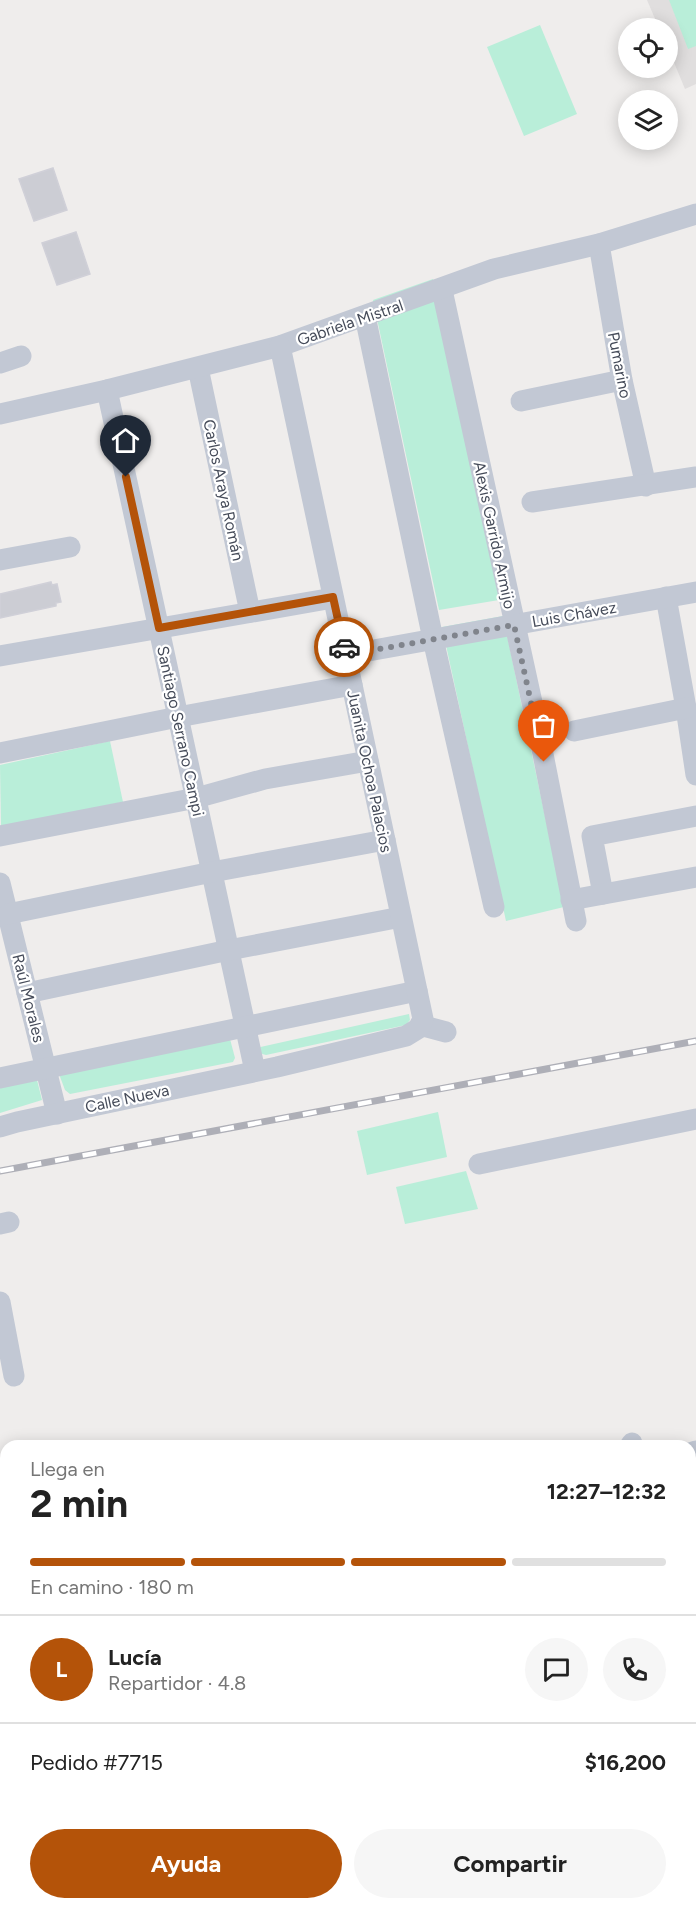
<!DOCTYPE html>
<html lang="es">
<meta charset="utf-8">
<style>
body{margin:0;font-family:Figtree,sans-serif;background:#f6f6f6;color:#222;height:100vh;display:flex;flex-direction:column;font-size:22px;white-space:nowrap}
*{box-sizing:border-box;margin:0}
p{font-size:20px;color:#767676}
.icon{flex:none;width:33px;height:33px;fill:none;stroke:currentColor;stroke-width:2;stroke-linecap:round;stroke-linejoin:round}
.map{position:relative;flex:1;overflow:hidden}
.panel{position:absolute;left:0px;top:1440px;width:696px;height:470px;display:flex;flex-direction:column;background:#fff;border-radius:18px 18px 0 0;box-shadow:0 3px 15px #0003}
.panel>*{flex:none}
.controls{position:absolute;left:618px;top:18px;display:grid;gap:12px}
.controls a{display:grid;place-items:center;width:60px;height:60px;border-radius:50%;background:#fff;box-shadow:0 3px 15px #0003;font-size:30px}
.pin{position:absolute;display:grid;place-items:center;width:51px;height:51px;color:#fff;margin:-62px -26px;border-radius:50% 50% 50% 0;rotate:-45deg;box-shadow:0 0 6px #0007}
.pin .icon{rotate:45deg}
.courier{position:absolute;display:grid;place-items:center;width:60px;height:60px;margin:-30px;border:4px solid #b45309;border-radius:50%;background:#fff;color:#222;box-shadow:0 2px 8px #0007}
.headline em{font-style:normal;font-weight:700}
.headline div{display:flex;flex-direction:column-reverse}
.headline{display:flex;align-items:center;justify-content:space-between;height:102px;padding:0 30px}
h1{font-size:39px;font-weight:700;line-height:45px}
.bar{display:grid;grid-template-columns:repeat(4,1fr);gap:9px 6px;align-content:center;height:72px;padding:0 30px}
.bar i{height:8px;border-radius:4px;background:#e0e0e0}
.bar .selected{background:#b45309}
.bar p{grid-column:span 4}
.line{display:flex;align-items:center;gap:15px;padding:0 30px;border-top:2px solid #e0e0e0}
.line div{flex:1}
.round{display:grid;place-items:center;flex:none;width:63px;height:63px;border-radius:32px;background:#f6f6f6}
.action{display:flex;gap:12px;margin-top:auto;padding:12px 30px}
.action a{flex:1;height:69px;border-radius:36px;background:#b45309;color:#fff;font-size:24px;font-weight:700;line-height:69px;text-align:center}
.action a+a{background:#f6f6f6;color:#222}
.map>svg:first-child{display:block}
.education{fill:#e0dede}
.green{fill:#b9eed9}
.building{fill:#cccdd4;stroke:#d0d0d8;stroke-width:1.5}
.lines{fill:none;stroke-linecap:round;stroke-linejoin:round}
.minor{stroke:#c2c8d4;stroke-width:21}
.rail-casing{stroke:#aeafb7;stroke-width:7}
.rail{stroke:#fff;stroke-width:4.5;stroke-dasharray:14;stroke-linecap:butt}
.done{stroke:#80848c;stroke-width:6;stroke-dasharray:0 10.8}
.route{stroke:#b45309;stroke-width:8}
.labels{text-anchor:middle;stroke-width:4.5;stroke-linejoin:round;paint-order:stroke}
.street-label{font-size:16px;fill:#454b59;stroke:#fff}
</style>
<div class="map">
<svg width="696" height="1909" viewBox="0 0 696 1909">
<rect width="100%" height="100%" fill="#efedec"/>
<!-- education -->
<polygon class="education" points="647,0 696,0 696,84 685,89 668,48 668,28 659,28"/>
<!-- green -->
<g class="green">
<polygon points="669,0 696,0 696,46 688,49"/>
<polygon points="540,25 577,114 524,136 487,47"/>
<polygon points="433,279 505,599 439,610 373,300"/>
<polygon points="503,616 564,907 506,921 442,627"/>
<polygon points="110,741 123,802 1,827 0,765"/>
<polygon points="409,1014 410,1020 406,1025 266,1055 259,1053 256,1048"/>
<polygon points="230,1039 235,1058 233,1062 70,1094 65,1090 59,1074"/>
<polygon points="36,1076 42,1100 0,1113 0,1084"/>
<polygon points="438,1112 447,1157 367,1175 357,1131"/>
<polygon points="466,1171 478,1209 405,1224 396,1187"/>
</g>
<!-- building -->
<g class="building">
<polygon points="53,168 67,210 34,221 19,179"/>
<polygon points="76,232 90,274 57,285 42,243"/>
<polygon points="51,582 52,585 57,584 61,602 56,603 56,606 0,618 0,594"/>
</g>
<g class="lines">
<!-- minor -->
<g class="minor">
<polyline points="599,244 622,380 646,486"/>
<polyline points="442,290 540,739 576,921"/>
<polyline points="365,316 433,639 494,907"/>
<polyline points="0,363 21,356"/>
<polyline points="198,368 250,612"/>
<polyline points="107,390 255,1071"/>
<polyline points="521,401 622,380"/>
<polyline points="0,414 107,390 280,346 494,269 599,244 696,214"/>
<polyline points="532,502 696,477"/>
<polyline points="0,560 70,547"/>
<polyline points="666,597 686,708 696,775"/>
<polyline points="346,655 696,592"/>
<polyline points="0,656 333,598"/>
<polyline points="574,731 686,708"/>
<polyline points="0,753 178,717 352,685"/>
<polyline points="0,836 196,798 265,779 368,761"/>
<polyline points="0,883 57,1114"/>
<polyline points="603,894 592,836 696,816"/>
<polyline points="571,900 696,877"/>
<polyline points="8,914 212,872 385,840"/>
<polyline points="27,993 229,950 401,917"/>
<polyline points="420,1025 446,1032"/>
<polyline points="0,1078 417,991"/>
<polyline points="0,1127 17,1122 277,1067 406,1036 419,1028 423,1019 280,346"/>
<polyline points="479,1164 696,1119"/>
<polyline points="0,1224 9,1222"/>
<polyline points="0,1302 14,1376"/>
<polyline points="630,1446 632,1443"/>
<polyline points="690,1453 696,1451"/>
<polyline points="690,1579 696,1577"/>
<polyline points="0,1610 6,1620"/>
<polyline points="0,1637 6,1634"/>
<polyline points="0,1754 6,1751"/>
<polyline points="0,1780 6,1789"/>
<polyline points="690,1879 696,1877"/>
<polyline points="297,1909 311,1904"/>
<polyline points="439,1909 442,1904"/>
<polyline points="601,1909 617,1904"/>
<polyline points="685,1909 696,1905"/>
</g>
<defs>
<polyline id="rail" points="0,1171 696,1041"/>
</defs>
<!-- rail casing -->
<use href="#rail" class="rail-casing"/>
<!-- rail -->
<use href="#rail" class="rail"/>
</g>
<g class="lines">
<!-- done -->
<polyline class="done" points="344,647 346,655 514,625 544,762"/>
<!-- route -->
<polyline class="route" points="126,477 159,628 333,597 344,647"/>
</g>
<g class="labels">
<!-- street labels -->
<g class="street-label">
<text transform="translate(350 322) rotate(-19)" y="6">Gabriela Mistral</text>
<text transform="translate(620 365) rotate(79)" y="6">Pumarino</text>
<text transform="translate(224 490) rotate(78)" y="6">Carlos Araya Román</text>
<text transform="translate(495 535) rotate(78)" y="6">Alexis Garrido Armijo</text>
<text transform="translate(574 614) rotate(-10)" y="6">Luis Chávez</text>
<text transform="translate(181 731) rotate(78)" y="6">Santiago Serrano Campi</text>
<text transform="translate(370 771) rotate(78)" y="6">Juanita Ochoa Palacios</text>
<text transform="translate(29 998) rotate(76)" y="6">Raúl Morales</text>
<text transform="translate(127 1098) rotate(-12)" y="6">Calle Nueva</text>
</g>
</g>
</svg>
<div class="controls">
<a><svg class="icon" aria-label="locate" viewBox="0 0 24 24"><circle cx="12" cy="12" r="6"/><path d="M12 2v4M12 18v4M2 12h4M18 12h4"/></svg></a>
<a><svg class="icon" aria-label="layers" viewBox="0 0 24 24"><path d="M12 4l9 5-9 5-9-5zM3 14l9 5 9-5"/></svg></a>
</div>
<div class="pin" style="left:544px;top:762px;background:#ea580c"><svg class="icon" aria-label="bag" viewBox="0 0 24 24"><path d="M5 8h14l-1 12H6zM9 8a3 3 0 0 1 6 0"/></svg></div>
<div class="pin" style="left:126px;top:477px;background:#1f2937"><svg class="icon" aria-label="home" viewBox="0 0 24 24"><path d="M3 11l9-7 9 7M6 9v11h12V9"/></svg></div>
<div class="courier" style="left:344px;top:647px"><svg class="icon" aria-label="car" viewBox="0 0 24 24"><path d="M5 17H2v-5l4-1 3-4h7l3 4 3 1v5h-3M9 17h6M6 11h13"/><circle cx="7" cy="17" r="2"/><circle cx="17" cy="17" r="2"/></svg></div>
<section class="panel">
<div class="headline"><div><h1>2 min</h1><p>Llega en</p></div><em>12:27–12:32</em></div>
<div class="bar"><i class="selected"></i><i class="selected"></i><i class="selected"></i><i></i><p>En camino · 180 m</p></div>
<div class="line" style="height:108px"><b class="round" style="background:#b45309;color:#fff">L</b><div><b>Lucía</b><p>Repartidor · 4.8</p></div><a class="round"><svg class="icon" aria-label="chat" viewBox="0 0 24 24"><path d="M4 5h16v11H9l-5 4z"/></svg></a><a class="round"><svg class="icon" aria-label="phone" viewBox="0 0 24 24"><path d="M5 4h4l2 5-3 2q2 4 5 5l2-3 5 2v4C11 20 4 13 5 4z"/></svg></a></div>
<div class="line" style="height:78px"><div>Pedido #7715</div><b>$16,200</b></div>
<div class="action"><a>Ayuda</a><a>Compartir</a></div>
</section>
</div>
